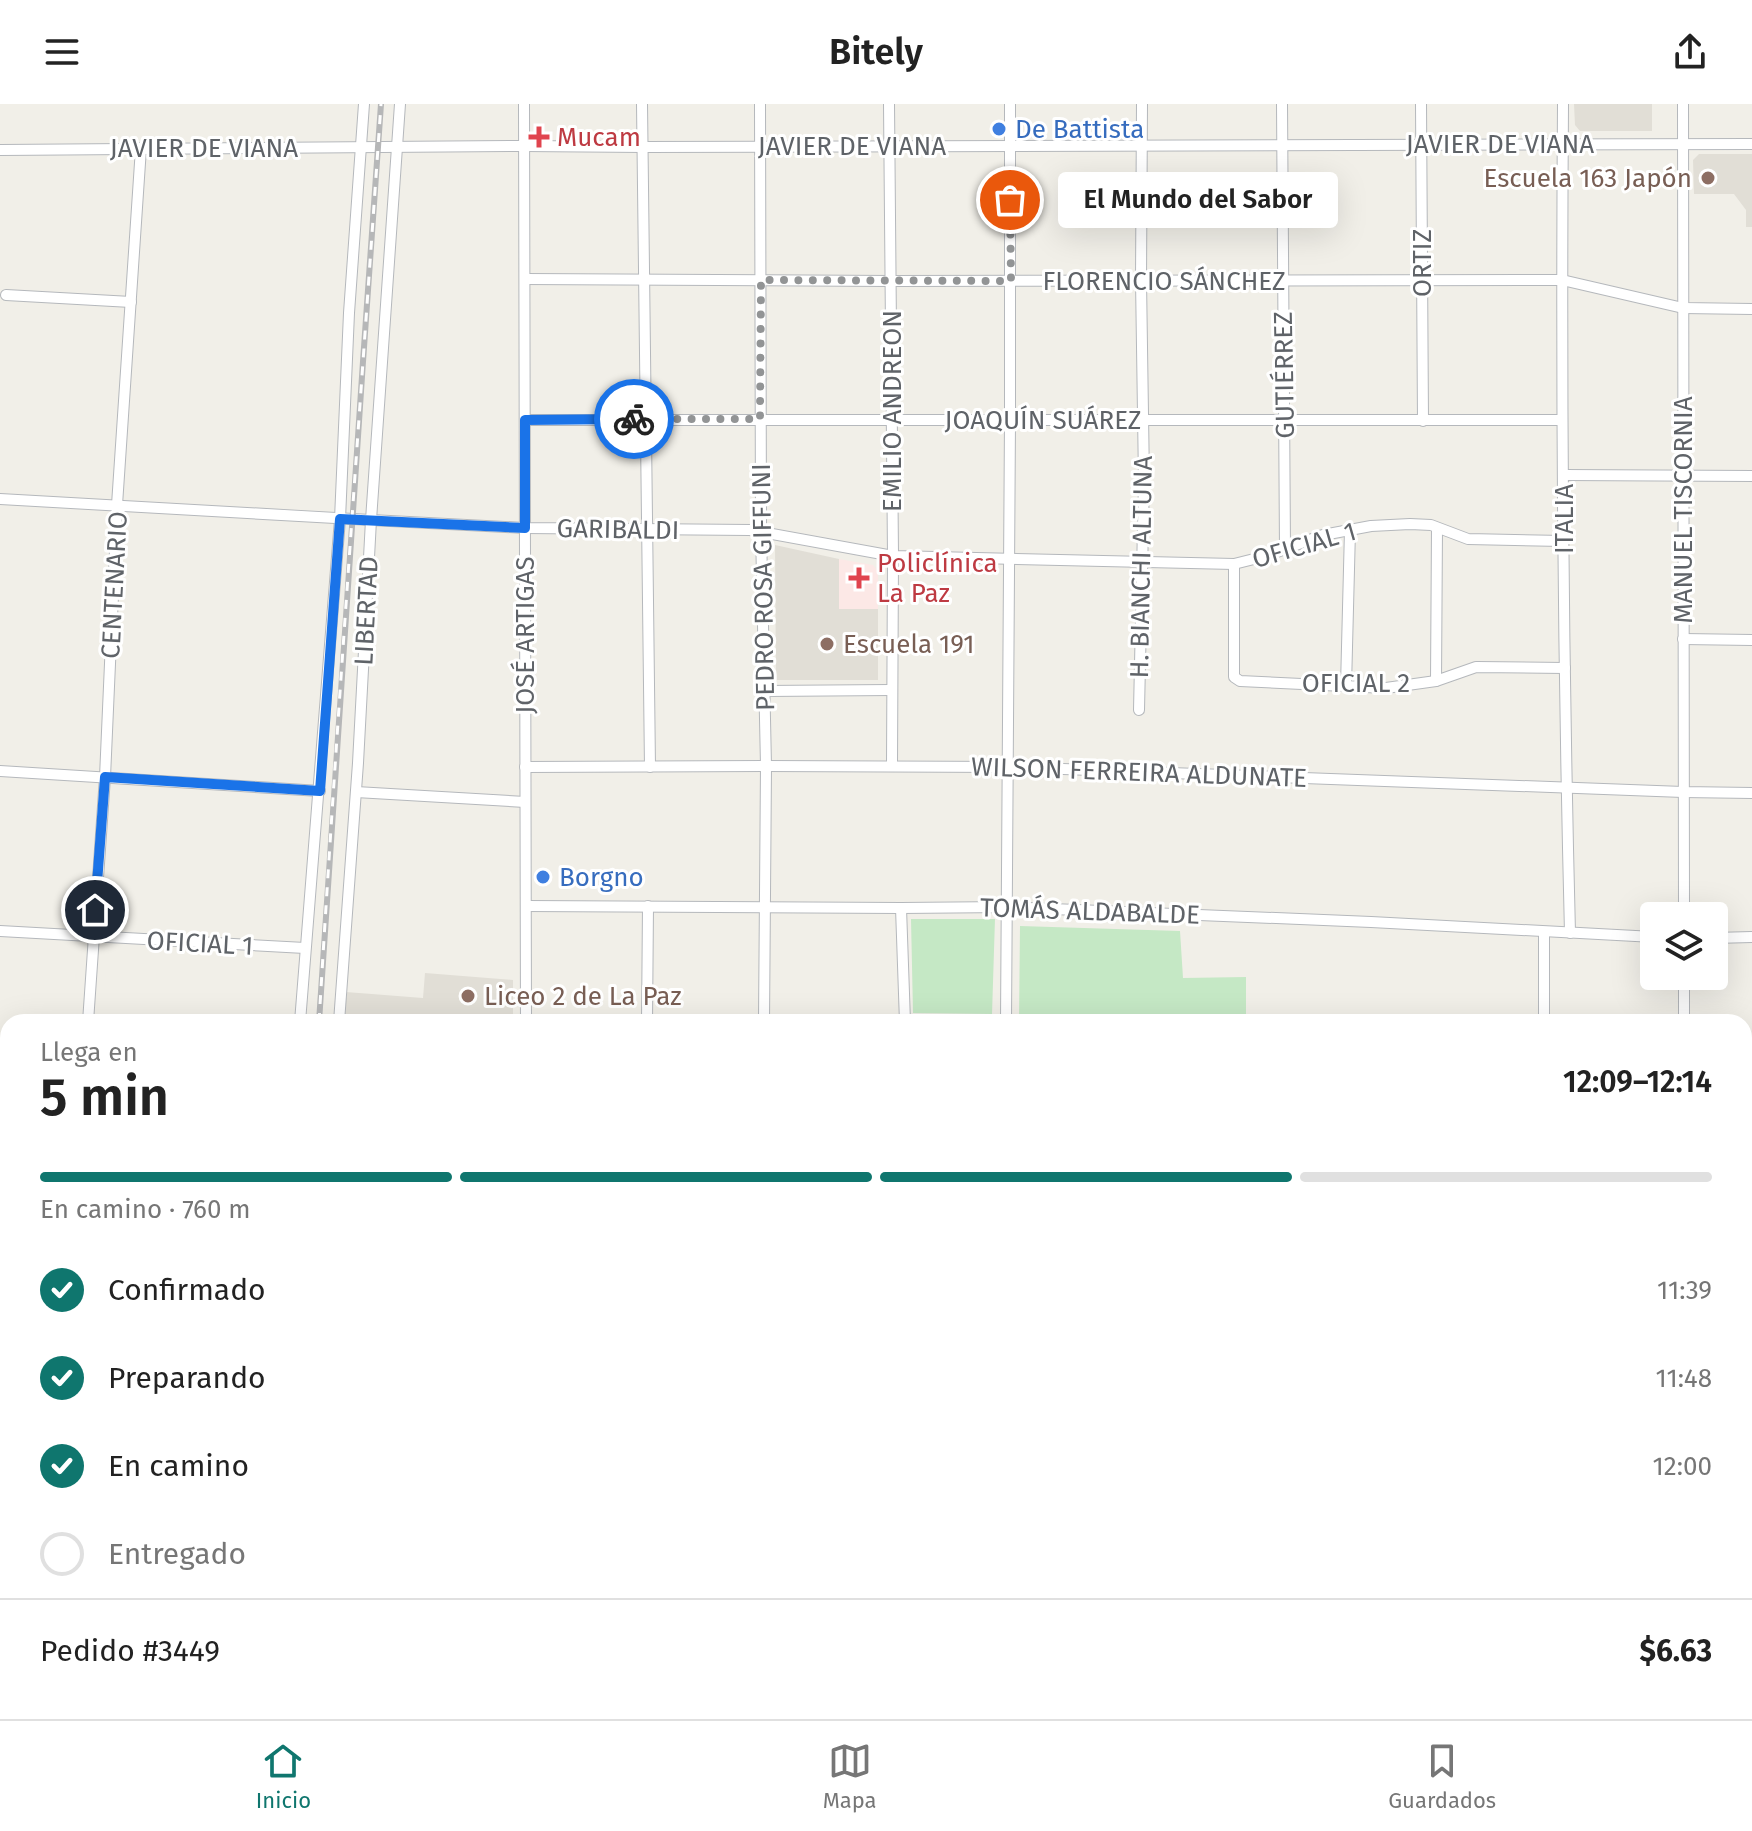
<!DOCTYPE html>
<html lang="es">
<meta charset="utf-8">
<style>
body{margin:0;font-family:"Fira Sans",sans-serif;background:#f6f6f6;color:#222;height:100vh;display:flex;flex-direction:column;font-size:30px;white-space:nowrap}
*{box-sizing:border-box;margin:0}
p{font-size:26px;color:#767676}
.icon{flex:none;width:44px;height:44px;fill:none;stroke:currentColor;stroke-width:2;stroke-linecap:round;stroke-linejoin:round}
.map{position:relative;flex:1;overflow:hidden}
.sheet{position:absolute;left:0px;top:910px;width:1752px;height:706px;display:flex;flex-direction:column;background:#fff;border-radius:24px 24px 0 0;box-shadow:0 8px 32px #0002}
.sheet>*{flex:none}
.buttons{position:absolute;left:1640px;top:798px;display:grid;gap:16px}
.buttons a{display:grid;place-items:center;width:88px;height:88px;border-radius:8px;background:#fff;box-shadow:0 8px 32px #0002;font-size:40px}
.pin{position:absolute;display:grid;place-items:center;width:68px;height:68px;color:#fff;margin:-34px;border:4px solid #fff;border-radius:50%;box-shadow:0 2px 8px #0007}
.courier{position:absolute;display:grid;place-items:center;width:80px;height:80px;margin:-40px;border:6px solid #1a73e8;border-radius:50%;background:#fff;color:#222;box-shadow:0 2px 10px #0007}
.bubble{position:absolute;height:56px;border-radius:8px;background:#fff;box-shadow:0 8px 32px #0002;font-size:26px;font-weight:600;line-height:56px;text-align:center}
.head em{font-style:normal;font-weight:600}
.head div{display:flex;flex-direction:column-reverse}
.head{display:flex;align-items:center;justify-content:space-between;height:136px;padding:0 40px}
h1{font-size:52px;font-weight:600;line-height:60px}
.bar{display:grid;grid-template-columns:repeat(4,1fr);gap:12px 8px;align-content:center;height:96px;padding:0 40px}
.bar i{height:10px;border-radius:6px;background:#e0e0e0}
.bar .on{background:#0f766e}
.bar p{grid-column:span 4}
.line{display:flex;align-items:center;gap:20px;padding:0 40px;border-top:2px solid #e0e0e0}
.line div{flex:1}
ol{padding:0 40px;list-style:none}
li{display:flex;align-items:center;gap:24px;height:88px}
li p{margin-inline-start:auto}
li .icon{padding:8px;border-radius:50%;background:#0f766e;color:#fff;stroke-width:4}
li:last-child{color:#767676}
li i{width:44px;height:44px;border:4px solid #e0e0e0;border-radius:50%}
header{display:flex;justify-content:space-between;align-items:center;height:104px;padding:0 40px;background:#fff;font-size:36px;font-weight:600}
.tab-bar{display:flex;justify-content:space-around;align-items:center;height:112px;border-top:2px solid #e0e0e0;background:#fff;font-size:22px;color:#767676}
.tab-bar a{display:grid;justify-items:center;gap:4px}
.tab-bar .on{color:#0f766e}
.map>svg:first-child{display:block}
.education{fill:#e1ded6}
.medical{fill:#fce8e6}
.green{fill:#c5e8c5}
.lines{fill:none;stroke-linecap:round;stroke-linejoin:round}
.minor-casing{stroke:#b5b8bc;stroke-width:12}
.minor{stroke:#fff;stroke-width:10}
.rail-casing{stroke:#b6b7b8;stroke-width:6}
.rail{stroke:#fff;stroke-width:3;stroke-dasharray:9;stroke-linecap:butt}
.done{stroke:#929495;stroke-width:8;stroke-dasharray:0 14.4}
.route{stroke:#1a73e8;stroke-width:10}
.shop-dot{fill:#3f7fe0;stroke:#fff;stroke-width:3}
.health-dot{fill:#e0444e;stroke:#fff;stroke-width:3}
.education-dot{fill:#8d6e63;stroke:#fff;stroke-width:3}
.labels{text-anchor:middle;stroke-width:6;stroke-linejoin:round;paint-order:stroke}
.shop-label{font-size:26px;fill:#366cbe;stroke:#fff;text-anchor:start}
.health-label{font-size:26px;fill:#be3a42;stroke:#fff;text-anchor:start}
.street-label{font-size:26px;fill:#5f6368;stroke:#fff}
.education-label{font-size:26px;fill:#785e54;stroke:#fff;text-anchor:start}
</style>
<header><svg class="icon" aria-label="menu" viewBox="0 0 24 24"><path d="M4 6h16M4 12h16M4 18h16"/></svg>Bitely<svg class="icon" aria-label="share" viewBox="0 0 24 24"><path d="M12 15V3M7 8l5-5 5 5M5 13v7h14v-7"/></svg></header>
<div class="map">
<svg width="1752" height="1615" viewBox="0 0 1752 1615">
<rect width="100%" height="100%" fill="#f1efe8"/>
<!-- education -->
<g class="education">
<polygon points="1574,0 1652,0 1652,27 1580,27 1575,21"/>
<polygon points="1699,50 1752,50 1752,123 1746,123 1746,106 1734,90 1694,90 1693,56"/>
<polygon points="775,441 839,455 840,505 878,505 878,576 776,576"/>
<polygon points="425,869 513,876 513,916 456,913 455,918 343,918 346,888 423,894"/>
</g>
<!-- medical -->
<polygon class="medical" points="839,455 873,461 878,467 878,505 839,505"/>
<!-- green -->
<g class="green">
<polygon points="911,815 995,815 992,910 913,909"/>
<polygon points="1020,822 1180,827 1183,874 1246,873 1246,918 1019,918"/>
<polygon points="1080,1608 1246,1608 1246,1615 1087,1615"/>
</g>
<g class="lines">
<defs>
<g id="minor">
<polyline points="524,0 526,918"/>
<polyline points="642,0 650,663"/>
<polyline points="760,0 761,427 766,662 764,918"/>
<polyline points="889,0 893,452 892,662"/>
<polyline points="1282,0 1285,445"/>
<polyline points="1421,0 1423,317"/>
<path d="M 1563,0 C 1561,276 1563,553 1570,829"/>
<polyline points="1683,0 1684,812"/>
<polyline points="0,46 524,42 644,43 1752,40"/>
<polyline points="525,175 891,177 1562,176 1683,204 1752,205"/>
<polyline points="6,191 131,198"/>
<polyline points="525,316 1562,316"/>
<polyline points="1564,371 1752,372"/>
<polyline points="0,395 371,416 525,424 750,426 893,452 1234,460 1266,452 1323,431 1371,422 1410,420 1431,421 1468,435 1563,437"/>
<polyline points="1234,460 1234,573 1240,577 1386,584 1436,577 1476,563 1565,564"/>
<polyline points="1683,535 1752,536"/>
<polyline points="1436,577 1437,424"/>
<polyline points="1346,582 1350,426"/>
<polyline points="764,587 892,586"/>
<polyline points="1139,606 1144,377 1141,176 1142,0"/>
<polyline points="525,663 766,662 1009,663 1683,688 1752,689"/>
<polyline points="0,667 320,687"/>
<polyline points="356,688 525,698"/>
<polyline points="526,802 901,804 1006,803 1371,818 1654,833"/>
<polyline points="901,804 905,918"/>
<polyline points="0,827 305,844"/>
<polyline points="1714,834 1752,833"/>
<polyline points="88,918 105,673 117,401 141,44"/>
<polyline points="300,918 340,415 349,209 364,0"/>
<polyline points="339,918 358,659 371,416 400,0"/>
<polyline points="647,918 648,802"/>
<polyline points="1006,918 1010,317 1010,0"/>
<polyline points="1544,918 1544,828"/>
<polyline points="1684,918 1684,872"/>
<polyline points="0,946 8,946"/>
<polyline points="0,1064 8,1064"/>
<polyline points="0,1302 8,1298"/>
<polyline points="0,1378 8,1381"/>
<polyline points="1744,1439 1752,1439"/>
<polyline points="524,1608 1002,1609"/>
<polyline points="41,1615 42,1608"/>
<polyline points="254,1615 255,1608"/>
<polyline points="293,1615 294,1608"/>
<polyline points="1682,1615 1682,1608"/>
</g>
</defs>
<!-- minor casing -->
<use href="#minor" class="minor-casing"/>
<!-- minor -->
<use href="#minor" class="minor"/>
<defs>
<g id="rail">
<path d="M 319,918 C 337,612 360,306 381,0"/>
<polyline points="274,1615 274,1608"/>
</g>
</defs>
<!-- rail casing -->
<use href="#rail" class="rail-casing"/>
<!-- rail -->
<use href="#rail" class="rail"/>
</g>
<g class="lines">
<!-- done -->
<polyline class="done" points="634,315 760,315 761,176 1011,177 1010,96"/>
<!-- route -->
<polyline class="route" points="95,806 105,673 320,687 340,415 525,424 525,316 634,315"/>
</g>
<!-- markers -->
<g class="shop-dot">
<circle cx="999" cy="25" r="8"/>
<circle cx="543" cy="773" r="8"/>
</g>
<g class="health-dot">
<path d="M535 21h8v8h8v8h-8v8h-8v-8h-8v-8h8z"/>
<path d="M855 462h8v8h8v8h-8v8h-8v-8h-8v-8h8z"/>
</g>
<g class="education-dot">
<circle cx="1708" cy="74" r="8"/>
<circle cx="827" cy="540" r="8"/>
<circle cx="468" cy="892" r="8"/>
</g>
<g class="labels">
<!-- shop labels -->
<g class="shop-label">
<text x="1015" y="34">De Battista</text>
<text x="559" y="782">Borgno</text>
</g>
<!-- health labels -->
<g class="health-label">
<text x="557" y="42">Mucam</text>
<text x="877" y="468">Policlínica<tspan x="877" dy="30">La Paz</tspan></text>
</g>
<!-- street labels -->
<g class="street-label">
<text x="1500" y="49">JAVIER DE VIANA</text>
<text x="852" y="51">JAVIER DE VIANA</text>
<text x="204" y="53">JAVIER DE VIANA</text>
<text transform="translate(1422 159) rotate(-90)" y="9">ORTIZ</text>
<text x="1164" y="186">FLORENCIO SÁNCHEZ</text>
<text transform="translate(1284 271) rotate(-91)" y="9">GUTIÉRREZ</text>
<text transform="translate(892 307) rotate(-90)" y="9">EMILIO ANDREON</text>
<text x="1043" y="325">JOAQUÍN SUÁREZ</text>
<text transform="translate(1683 406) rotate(-90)" y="9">MANUEL TISCORNIA</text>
<text transform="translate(1564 415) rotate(-90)" y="9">ITALIA</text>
<text transform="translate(618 425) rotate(1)" y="9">GARIBALDI</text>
<text transform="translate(1304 441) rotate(-16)" y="9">OFICIAL 1</text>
<text transform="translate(1141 463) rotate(-89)" y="9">H. BIANCHI ALTUNA</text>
<text transform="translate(114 481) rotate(-87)" y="9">CENTENARIO</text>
<text transform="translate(763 483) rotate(-91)" y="9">PEDRO ROSA GIFFUNI</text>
<text transform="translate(366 507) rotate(-87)" y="9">LIBERTAD</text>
<text transform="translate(525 531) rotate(-90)" y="9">JOSÉ ARTIGAS</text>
<text x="1356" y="588">OFICIAL 2</text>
<text transform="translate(1139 668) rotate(2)" y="9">WILSON FERREIRA ALDUNATE</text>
<text transform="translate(1090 807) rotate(2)" y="9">TOMÁS ALDABALDE</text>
<text transform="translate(200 839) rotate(3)" y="9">OFICIAL 1</text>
</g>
<!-- education labels -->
<g class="education-label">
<text x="1692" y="83" text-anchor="end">Escuela 163 Japón</text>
<text x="843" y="549">Escuela 191</text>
<text x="484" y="901">Liceo 2 de La Paz</text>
</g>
</g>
</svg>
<div class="buttons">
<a><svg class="icon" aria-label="layers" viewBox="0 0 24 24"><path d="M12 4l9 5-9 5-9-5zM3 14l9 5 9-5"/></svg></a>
</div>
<div class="pin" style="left:1010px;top:96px;background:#ea580c"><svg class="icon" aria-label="bag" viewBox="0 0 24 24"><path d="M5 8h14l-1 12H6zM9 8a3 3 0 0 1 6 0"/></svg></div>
<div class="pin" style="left:95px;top:806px;background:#1f2937"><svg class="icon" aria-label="home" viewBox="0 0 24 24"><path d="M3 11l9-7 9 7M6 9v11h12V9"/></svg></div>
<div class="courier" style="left:634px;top:315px"><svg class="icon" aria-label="bike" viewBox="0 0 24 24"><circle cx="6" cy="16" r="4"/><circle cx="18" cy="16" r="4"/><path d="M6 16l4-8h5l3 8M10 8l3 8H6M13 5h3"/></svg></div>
<div class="bubble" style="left:1058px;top:68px;width:280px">El Mundo del Sabor</div>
<section class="sheet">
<div class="head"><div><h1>5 min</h1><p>Llega en</p></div><em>12:09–12:14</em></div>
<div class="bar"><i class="on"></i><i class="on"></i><i class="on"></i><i></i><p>En camino · 760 m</p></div>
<ol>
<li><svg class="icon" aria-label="check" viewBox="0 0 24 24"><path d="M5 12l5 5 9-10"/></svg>Confirmado<p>11:39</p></li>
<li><svg class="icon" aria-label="check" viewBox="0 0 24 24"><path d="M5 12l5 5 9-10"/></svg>Preparando<p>11:48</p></li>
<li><svg class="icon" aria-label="check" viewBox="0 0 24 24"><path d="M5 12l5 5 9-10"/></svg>En camino<p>12:00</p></li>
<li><i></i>Entregado</li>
</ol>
<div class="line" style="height:104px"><div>Pedido #3449</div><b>$6.63</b></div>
</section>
</div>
<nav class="tab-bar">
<a class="on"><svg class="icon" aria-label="home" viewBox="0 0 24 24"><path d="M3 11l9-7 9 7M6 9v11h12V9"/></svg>Inicio</a>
<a><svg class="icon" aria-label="map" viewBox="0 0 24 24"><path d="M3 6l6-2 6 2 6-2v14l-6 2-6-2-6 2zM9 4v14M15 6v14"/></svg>Mapa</a>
<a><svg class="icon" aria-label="saved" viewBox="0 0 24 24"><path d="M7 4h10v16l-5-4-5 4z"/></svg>Guardados</a>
</nav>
